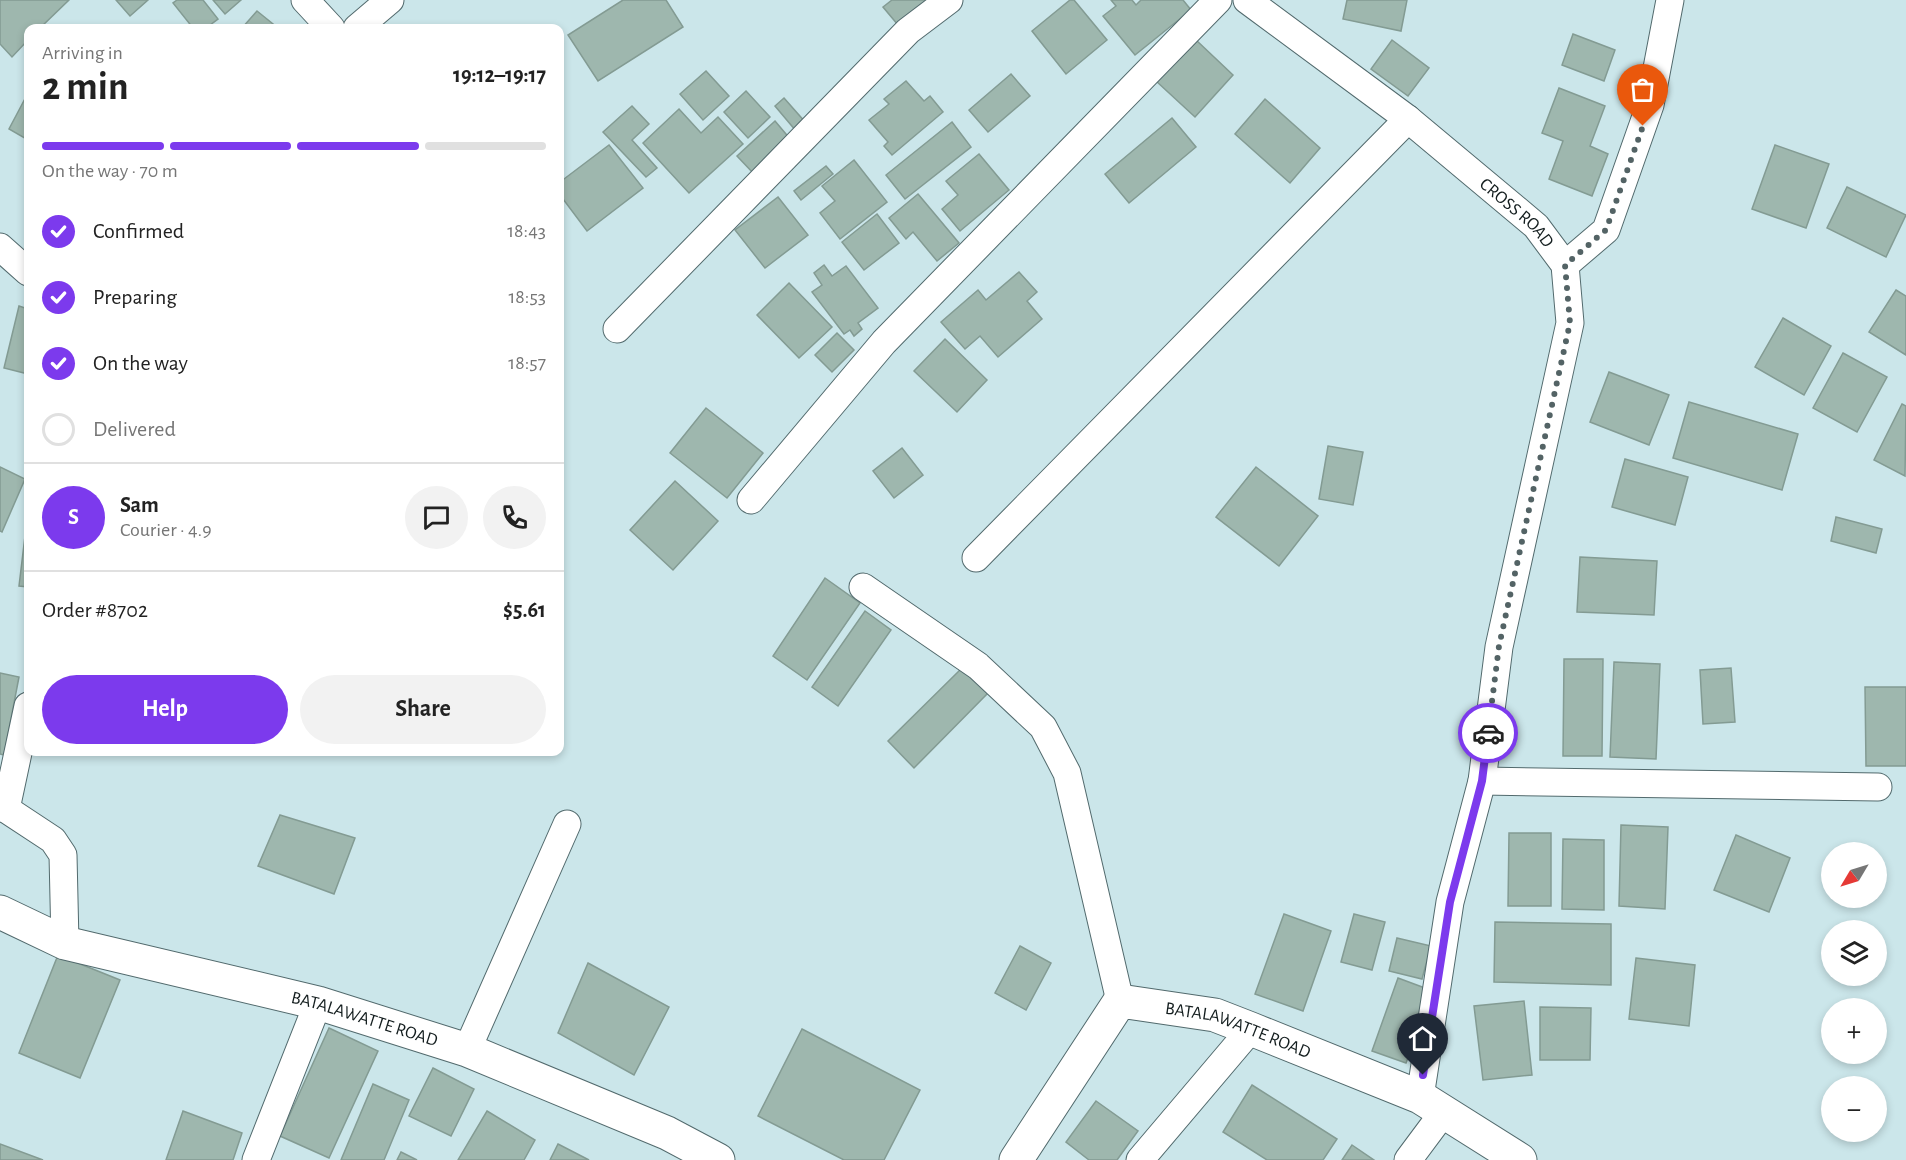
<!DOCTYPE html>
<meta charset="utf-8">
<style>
body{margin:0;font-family:"Alegreya Sans",sans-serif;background:#f2f2f2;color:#222;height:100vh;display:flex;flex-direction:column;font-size:22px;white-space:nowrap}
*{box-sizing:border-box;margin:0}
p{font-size:20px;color:#767676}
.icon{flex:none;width:33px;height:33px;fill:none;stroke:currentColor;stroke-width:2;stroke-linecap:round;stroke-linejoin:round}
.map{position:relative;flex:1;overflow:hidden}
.panel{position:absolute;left:24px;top:24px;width:540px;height:732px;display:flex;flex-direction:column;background:#fff;border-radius:12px;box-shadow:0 3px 9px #0003}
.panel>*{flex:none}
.needle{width:39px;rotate:232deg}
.fabs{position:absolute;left:1821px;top:842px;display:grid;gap:12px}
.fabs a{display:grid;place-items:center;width:66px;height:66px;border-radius:50%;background:#fff;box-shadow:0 3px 9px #0003;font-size:30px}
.pin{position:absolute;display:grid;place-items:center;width:51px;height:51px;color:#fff;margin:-62px -26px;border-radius:50% 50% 50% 0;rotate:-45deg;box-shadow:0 0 6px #0007}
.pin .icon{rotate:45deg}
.courier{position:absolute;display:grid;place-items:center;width:60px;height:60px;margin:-30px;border:4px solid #7c3aed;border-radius:50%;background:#fff;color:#222;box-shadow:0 2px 8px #0007}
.summary em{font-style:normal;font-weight:700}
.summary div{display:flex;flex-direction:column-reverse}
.summary{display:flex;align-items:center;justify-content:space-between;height:102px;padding:0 18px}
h1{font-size:39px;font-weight:700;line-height:45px}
.bar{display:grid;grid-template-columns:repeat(4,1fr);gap:9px 6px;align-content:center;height:72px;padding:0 18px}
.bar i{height:8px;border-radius:4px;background:#e0e0e0}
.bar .on{background:#7c3aed}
.bar p{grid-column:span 4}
.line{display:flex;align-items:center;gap:15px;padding:0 18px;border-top:2px solid #e0e0e0}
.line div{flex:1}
.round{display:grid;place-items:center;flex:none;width:63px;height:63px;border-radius:32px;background:#f2f2f2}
ol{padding:0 18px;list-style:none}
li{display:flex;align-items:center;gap:18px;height:66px}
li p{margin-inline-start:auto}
li .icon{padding:6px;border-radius:50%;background:#7c3aed;color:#fff;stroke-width:4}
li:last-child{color:#767676}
li i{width:33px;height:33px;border:3px solid #e0e0e0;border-radius:50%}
.cta{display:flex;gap:12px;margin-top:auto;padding:12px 18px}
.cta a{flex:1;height:69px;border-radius:36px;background:#7c3aed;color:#fff;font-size:24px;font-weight:700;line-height:69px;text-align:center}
.cta a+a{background:#f2f2f2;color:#222}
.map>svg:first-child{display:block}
.building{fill:#9eb7ae;stroke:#839b93;stroke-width:1.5}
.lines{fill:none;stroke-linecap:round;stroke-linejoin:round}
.minor-casing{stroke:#526a6d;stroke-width:29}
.tertiary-casing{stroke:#526a6d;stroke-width:35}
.minor{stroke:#fff;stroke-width:27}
.tertiary{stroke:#fff;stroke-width:33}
.done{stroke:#536365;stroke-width:6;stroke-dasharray:0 10.8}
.route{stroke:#7c3aed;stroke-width:8}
.labels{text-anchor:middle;stroke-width:4.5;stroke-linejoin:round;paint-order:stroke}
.street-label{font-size:18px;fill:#131d1e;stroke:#fff}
</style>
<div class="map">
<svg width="1906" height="1160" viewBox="0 0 1906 1160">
<rect width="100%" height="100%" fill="#cbe6ea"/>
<!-- building -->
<g class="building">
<polygon points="0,0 69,0 40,28 28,28 28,40 12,57 0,44"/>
<polygon points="116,0 148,0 130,16"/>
<polygon points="177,0 203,0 218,19 206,28 193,28 173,3"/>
<polygon points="213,0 241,0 225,14"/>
<polygon points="623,0 666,0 683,27 598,81 568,35"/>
<polygon points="892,0 929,0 898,25 883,7"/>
<polygon points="1070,0 1074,0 1107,40 1066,74 1032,31"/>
<polygon points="1111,0 1132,0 1136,5 1141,0 1183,0 1191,10 1135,55 1103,16 1116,6"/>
<polygon points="1347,0 1407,0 1401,31 1343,19"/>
<polygon points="257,11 278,28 242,28"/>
<polygon points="1573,34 1615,50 1604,81 1562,65"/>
<polygon points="1195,39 1233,75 1195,117 1156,81"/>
<polygon points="1392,40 1429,68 1408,96 1371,69"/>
<polygon points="706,71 729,96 703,120 680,94"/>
<polygon points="1011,74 1030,96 988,132 969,110"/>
<polygon points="906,81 924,101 930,96 943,112 892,155 884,146 888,142 869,120 889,104 884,99"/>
<polygon points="1559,88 1605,106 1590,146 1608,154 1592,196 1549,179 1563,141 1542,133"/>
<polygon points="746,91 770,117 748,138 724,112"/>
<polygon points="28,93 28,140 9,129"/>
<polygon points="784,98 806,123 796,131 775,106"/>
<polygon points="1265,99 1320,148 1290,183 1235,134"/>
<polygon points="632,106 649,124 632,140 657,168 646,177 603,132"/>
<polygon points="679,109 701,133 718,117 743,144 689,193 643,143"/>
<polygon points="1172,118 1196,147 1129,203 1105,174"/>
<polygon points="775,121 791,140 754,174 737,156"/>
<polygon points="952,122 971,147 905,199 886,175"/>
<polygon points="609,145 643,188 587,231 560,195 560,182"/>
<polygon points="1775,145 1829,164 1806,228 1752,209"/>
<polygon points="979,154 1009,190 960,231 942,209 958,195 946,181"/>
<polygon points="854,160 887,202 840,239 820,213 835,201 822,186"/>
<polygon points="826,166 833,174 801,200 794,191"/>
<polygon points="1847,187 1906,215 1886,257 1827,228"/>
<polygon points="918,194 959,243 937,261 913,232 906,239 889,218"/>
<polygon points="778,197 808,235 765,268 735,230"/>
<polygon points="877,214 899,243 864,270 842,242"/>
<polygon points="824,265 832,276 846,266 878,308 858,323 862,329 854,336 850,330 844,334 812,292 822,285 814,273"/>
<polygon points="1019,272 1037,292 1027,301 1042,319 998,357 980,336 965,349 941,322 978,290 986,300"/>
<polygon points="789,283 832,327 799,358 757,315"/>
<polygon points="1896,290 1906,296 1906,355 1869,332"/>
<polygon points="19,306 28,309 28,374 4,368"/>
<polygon points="1783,318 1831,346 1804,395 1755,367"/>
<polygon points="837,333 854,350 832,372 815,355"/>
<polygon points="945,339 987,380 957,412 914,371"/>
<polygon points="1843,353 1887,377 1857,432 1813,408"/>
<polygon points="1609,372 1669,395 1649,445 1590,422"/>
<polygon points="1689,402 1798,434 1782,490 1673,458"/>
<polygon points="1902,404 1906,406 1905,476 1874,460"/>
<polygon points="706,408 763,453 727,498 670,453"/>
<polygon points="1328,446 1363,452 1353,505 1319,499"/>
<polygon points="902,448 923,475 894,498 873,471"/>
<polygon points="1625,459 1688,477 1675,525 1612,507"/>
<polygon points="0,467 25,479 2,532 0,531"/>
<polygon points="1256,467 1318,516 1279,566 1216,517"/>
<polygon points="675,481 718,521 673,570 630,530"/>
<polygon points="1836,517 1882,529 1876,553 1831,541"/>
<polygon points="25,536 28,536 28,587 19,586"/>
<polygon points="1580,557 1657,561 1654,615 1577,612"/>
<polygon points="825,578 860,603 807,680 773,656"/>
<polygon points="865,611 891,630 838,706 812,687"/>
<polygon points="1564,659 1603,659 1602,756 1563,756"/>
<polygon points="1614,662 1660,664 1656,759 1610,757"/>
<polygon points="963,667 989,692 914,768 888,741"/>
<polygon points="1731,668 1735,722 1703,724 1700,670"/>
<polygon points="0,673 19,677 4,755 0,754"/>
<polygon points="1865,687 1906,687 1906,766 1866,766"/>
<polygon points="280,815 355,838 334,894 258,866"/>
<polygon points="1621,825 1668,827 1665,909 1619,906"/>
<polygon points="1509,833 1551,833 1551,906 1508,906"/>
<polygon points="1736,835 1790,858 1769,912 1714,890"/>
<polygon points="1563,839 1604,840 1604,910 1562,909"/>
<polygon points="1284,914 1331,931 1303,1011 1255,994"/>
<polygon points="1354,914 1385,922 1372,970 1341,962"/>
<polygon points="1495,922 1611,924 1611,985 1494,982"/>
<polygon points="1397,938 1431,946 1422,979 1389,971"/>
<polygon points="1020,946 1051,963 1026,1010 995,993"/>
<polygon points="58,955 120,980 80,1078 19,1053"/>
<polygon points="1636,958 1695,965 1689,1026 1629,1019"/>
<polygon points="588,963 669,1007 634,1075 558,1033"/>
<polygon points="1398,978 1433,991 1406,1063 1372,1051"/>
<polygon points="1524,1001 1532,1075 1483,1080 1474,1006"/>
<polygon points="1540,1007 1591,1008 1590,1060 1540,1060"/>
<polygon points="329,1028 378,1051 329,1158 280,1136"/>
<polygon points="802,1029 920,1090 884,1160 844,1160 758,1116"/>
<polygon points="433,1068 474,1089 451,1136 409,1116"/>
<polygon points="373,1084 409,1100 384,1160 341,1160"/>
<polygon points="1252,1085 1337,1139 1323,1160 1267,1160 1223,1132"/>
<polygon points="1096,1101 1138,1131 1117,1160 1089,1160 1066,1142"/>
<polygon points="183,1111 242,1133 233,1160 166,1160"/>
<polygon points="487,1111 535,1140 524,1160 458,1160"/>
<polygon points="0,1144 43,1160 0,1160"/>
<polygon points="558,1144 589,1160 550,1160"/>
<polygon points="1352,1145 1374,1160 1342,1160"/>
<polygon points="401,1152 417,1160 397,1160"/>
</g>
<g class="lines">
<defs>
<g id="minor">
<polyline points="305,0 331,28"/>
<path id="s1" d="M 1247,0 L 1408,119 L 1536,226 L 1565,265 L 1570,323 L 1499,647 L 1482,781 L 1450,902 L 1420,1097"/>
<polyline points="357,28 390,0"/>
<polyline points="0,247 28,272"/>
<polyline points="1565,265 1606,230 1650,105 1670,0"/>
<polyline points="617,329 908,31 949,0"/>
<polyline points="751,500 884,342 1218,0"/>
<polyline points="976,558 1408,119"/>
<polyline points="863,587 978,666 1043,727 1067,773 1120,1001"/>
<polyline points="1482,781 1878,787"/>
<polyline points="0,805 53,840 63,855 65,943"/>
<polyline points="6,809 28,706"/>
<polyline points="467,1050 567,824"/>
<polyline points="256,1160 318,1003"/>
<polyline points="1140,1160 1251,1029"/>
<polyline points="1408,1160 1443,1113"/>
</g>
<g id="tertiary">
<path id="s2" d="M 0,912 L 65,943 L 318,1003 L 467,1050 L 667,1133 L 718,1160"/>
<path id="s3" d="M 1016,1160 L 1120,1001 L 1215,1015 L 1251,1029 L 1420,1097 L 1520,1160"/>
</g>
</defs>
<!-- minor casing -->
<use href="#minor" class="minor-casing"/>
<!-- tertiary casing -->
<use href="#tertiary" class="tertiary-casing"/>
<!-- minor -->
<use href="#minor" class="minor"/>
<!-- tertiary -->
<use href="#tertiary" class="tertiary"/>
</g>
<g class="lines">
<!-- done -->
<polyline class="done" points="1488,733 1499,646 1570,323 1565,265 1606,230 1643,126"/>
<!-- route -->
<polyline class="route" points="1423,1075 1450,902 1482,781 1488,733"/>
</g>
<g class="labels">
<!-- street labels -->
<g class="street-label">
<text dy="6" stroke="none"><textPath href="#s1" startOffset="344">CROSS ROAD</textPath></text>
<text dy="6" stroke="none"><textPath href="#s2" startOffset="381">BATALAWATTE ROAD</textPath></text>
<text dy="6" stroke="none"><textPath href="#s3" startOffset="312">BATALAWATTE ROAD</textPath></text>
</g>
</g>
</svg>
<div class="fabs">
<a><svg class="needle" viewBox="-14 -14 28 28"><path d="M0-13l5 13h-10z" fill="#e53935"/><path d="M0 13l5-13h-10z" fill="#767676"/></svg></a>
<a><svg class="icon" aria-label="layers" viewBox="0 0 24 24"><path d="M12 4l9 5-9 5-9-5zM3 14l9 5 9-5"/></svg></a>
<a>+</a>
<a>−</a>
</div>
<div class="pin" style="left:1643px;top:126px;background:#ea580c"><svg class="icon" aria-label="bag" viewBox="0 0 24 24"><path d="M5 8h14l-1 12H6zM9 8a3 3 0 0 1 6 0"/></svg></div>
<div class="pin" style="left:1423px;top:1075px;background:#1f2937"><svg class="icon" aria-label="home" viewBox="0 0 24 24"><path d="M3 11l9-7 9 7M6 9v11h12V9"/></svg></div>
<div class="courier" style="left:1488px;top:733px"><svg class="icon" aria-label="car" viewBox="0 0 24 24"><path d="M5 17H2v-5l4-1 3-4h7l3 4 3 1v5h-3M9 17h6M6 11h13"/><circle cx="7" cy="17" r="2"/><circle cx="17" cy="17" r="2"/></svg></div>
<section class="panel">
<div class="summary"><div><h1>2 min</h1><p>Arriving in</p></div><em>19:12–19:17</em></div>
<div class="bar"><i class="on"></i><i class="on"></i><i class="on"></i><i></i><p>On the way · 70 m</p></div>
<ol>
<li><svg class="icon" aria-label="check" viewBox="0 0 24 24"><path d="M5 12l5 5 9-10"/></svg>Confirmed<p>18:43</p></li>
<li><svg class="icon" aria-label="check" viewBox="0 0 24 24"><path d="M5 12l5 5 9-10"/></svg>Preparing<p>18:53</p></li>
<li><svg class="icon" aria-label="check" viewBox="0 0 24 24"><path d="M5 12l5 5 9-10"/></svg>On the way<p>18:57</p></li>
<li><i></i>Delivered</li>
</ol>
<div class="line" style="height:108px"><b class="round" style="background:#7c3aed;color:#fff">S</b><div><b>Sam</b><p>Courier · 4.9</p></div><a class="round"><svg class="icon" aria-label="chat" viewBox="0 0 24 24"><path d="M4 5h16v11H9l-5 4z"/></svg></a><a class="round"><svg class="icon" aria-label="phone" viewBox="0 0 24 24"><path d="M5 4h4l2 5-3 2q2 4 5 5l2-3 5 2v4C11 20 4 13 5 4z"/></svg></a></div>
<div class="line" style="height:78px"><div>Order #8702</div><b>$5.61</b></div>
<div class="cta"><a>Help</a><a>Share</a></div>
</section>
</div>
